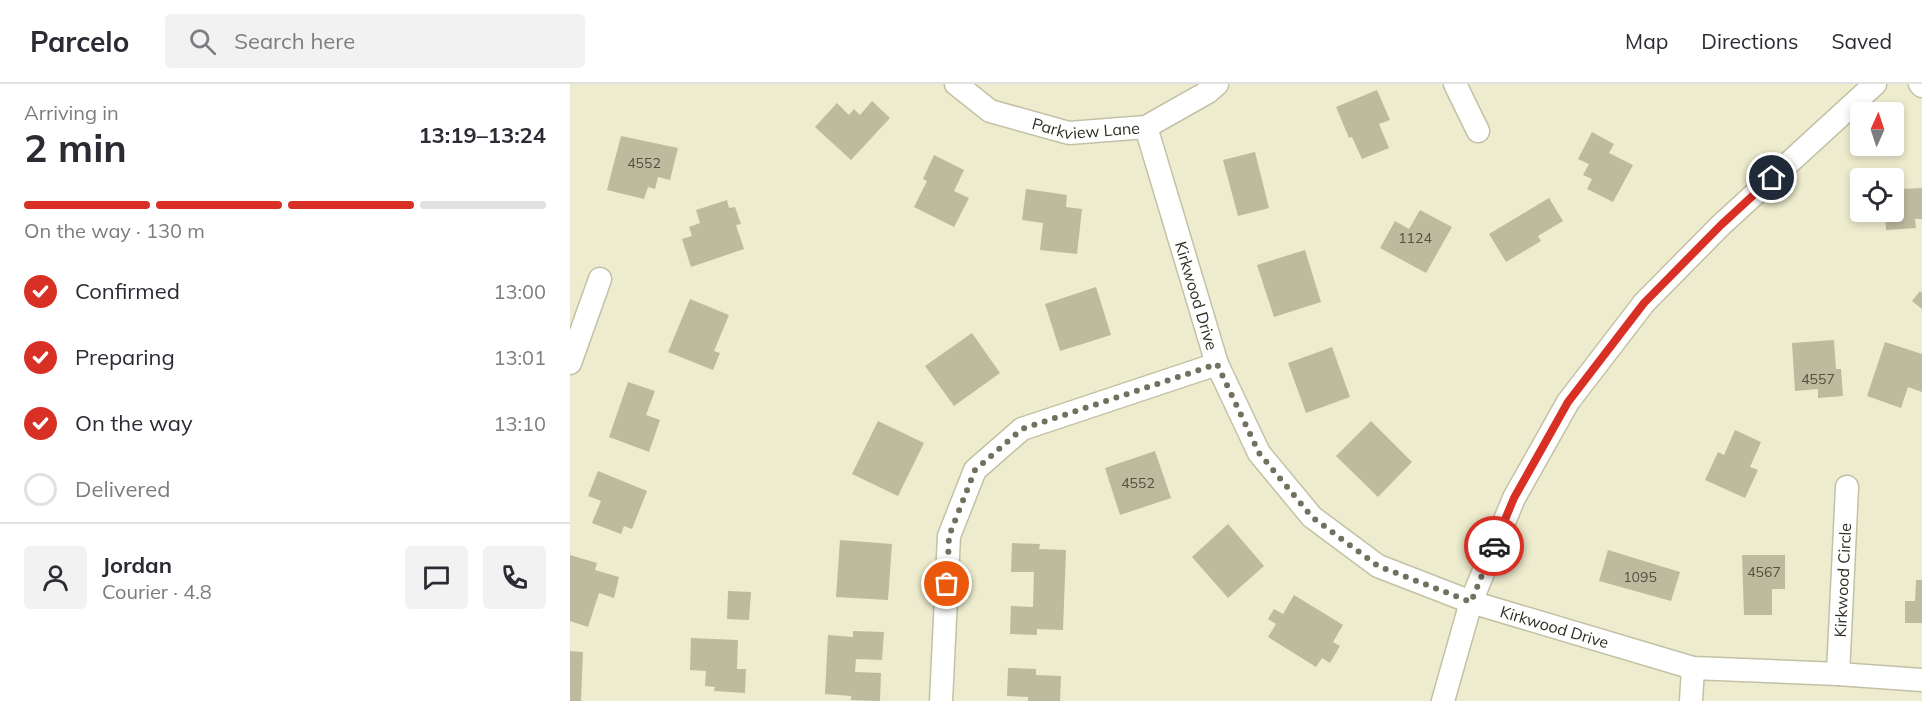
<!DOCTYPE html>
<meta charset="utf-8">
<style>
body{margin:0;font-family:Mulish,sans-serif;background:#f2f2f3;color:#2b2b33;height:100vh;display:flex;flex-direction:column;font-size:22px;white-space:nowrap}
*{box-sizing:border-box;margin:0}
p{font-size:20px;color:#7c7c81}
.icon{flex:none;width:33px;height:33px;fill:none;stroke:currentColor;stroke-width:2;stroke-linecap:round;stroke-linejoin:round}
.map{position:relative;flex:1;overflow:hidden}
.side{display:flex;flex-direction:column;background:#fff;width:570px}
.side>*{flex:none}
.needle{width:39px;rotate:3deg}
.buttons{position:absolute;left:1280px;top:18px;display:grid;gap:12px}
.buttons a{display:grid;place-items:center;width:54px;height:54px;border-radius:6px;background:#fff;box-shadow:0 3px 9px #0003;font-size:30px}
.pin{position:absolute;display:grid;place-items:center;width:51px;height:51px;color:#fff;margin:-26px;border:3px solid #fff;border-radius:50%;box-shadow:0 2px 6px #0007}
.courier{position:absolute;display:grid;place-items:center;width:60px;height:60px;margin:-30px;border:4px solid #d93025;border-radius:50%;background:#fff;color:#222;box-shadow:0 2px 8px #0007}
.summary em{font-style:normal;font-weight:700}
.summary div{display:flex;flex-direction:column-reverse}
.summary{display:flex;align-items:center;justify-content:space-between;height:102px;padding:0 24px}
h1{font-size:39px;font-weight:700;line-height:45px}
.bar{display:grid;grid-template-columns:repeat(4,1fr);gap:9px 6px;align-content:center;height:72px;padding:0 24px}
.bar i{height:8px;border-radius:4px;background:#e1e1e2}
.bar .on{background:#d93025}
.bar p{grid-column:span 4}
.line{display:flex;align-items:center;gap:15px;padding:0 24px;border-top:2px solid #e1e1e2}
.line div{flex:1}
.round{display:grid;place-items:center;flex:none;width:63px;height:63px;border-radius:6px;background:#f2f2f3}
ol{padding:0 24px;list-style:none}
li{display:flex;align-items:center;gap:18px;height:66px}
li p{margin-inline-start:auto}
li .icon{padding:6px;border-radius:50%;background:#d93025;color:#fff;stroke-width:4}
li:last-child{color:#7c7c81}
li i{width:33px;height:33px;border:3px solid #e1e1e2;border-radius:50%}
header{display:flex;align-items:center;gap:36px;box-sizing:border-box;height:84px;padding:0 30px;background:#fff;border-bottom:2px solid #e1e1e2}
header strong{font-size:28px}
nav{display:flex;gap:33px;margin-inline-start:auto;font-size:21px}
.search{width:420px;height:54px;background:#f2f2f3;display:flex;align-items:center;gap:15px;box-sizing:border-box;padding:0 21px;border-radius:6px;color:#7c7c81;font-size:22px}
main{display:flex;flex:1;min-height:0}
.map>svg:first-child{display:block}
.building{fill:#bdba9e}
.lines{fill:none;stroke-linecap:round;stroke-linejoin:round}
.minor-casing{stroke:#c3c1a4;stroke-width:25}
.minor{stroke:#fff;stroke-width:22}
.done{stroke:#72705f;stroke-width:6;stroke-dasharray:0 10.8}
.route{stroke:#d93025;stroke-width:8}
.labels{text-anchor:middle;stroke-width:6;stroke-linejoin:round;paint-order:stroke}
.number-label{font-size:14px;fill:#525142}
.street-label{font-size:16px;fill:#2f2e23;stroke:#eeecce}
</style>
<header>
<strong>Parcelo</strong>
<div class="search"><svg class="icon" aria-label="search" viewBox="0 0 24 24"><circle cx="10" cy="10" r="6"/><path d="M15 15l6 6"/></svg>Search here</div>
<nav><a>Map</a><a>Directions</a><a>Saved</a></nav>
</header>
<main>
<section class="side">
<div class="summary"><div><h1>2 min</h1><p>Arriving in</p></div><em>13:19–13:24</em></div>
<div class="bar"><i class="on"></i><i class="on"></i><i class="on"></i><i></i><p>On the way · 130 m</p></div>
<ol>
<li><svg class="icon" aria-label="check" viewBox="0 0 24 24"><path d="M5 12l5 5 9-10"/></svg>Confirmed<p>13:00</p></li>
<li><svg class="icon" aria-label="check" viewBox="0 0 24 24"><path d="M5 12l5 5 9-10"/></svg>Preparing<p>13:01</p></li>
<li><svg class="icon" aria-label="check" viewBox="0 0 24 24"><path d="M5 12l5 5 9-10"/></svg>On the way<p>13:10</p></li>
<li><i></i>Delivered</li>
</ol>
<div class="line" style="height:108px"><a class="round"><svg class="icon" aria-label="person" viewBox="0 0 24 24"><circle cx="12" cy="8" r="4"/><path d="M4 21q1-7 8-7t8 7"/></svg></a><div><b>Jordan</b><p>Courier · 4.8</p></div><a class="round"><svg class="icon" aria-label="chat" viewBox="0 0 24 24"><path d="M4 5h16v11H9l-5 4z"/></svg></a><a class="round"><svg class="icon" aria-label="phone" viewBox="0 0 24 24"><path d="M5 4h4l2 5-3 2q2 4 5 5l2-3 5 2v4C11 20 4 13 5 4z"/></svg></a></div>
</section>
<div class="map">
<svg width="1352" height="617" viewBox="0 0 1352 617">
<rect width="100%" height="100%" fill="#eeecce"/>
<!-- building -->
<g class="building">
<polygon points="807,6 820,36 809,40 819,64 792,75 782,53 779,54 766,23"/>
<polygon points="302,17 320,34 281,76 245,43 267,19 279,31 284,25 290,31"/>
<polygon points="1022,48 1044,60 1039,69 1063,81 1043,118 1017,105 1022,95 1013,91 1019,80 1008,75"/>
<polygon points="51,52 108,64 100,96 88,93 85,105 78,103 74,115 37,106"/>
<polygon points="685,68 699,124 668,132 653,76"/>
<polygon points="364,71 394,86 384,107 399,114 384,143 344,123 357,97 353,95"/>
<polygon points="1352,104 1352,135 1345,135 1346,144 1316,146 1315,128 1323,128 1323,114 1332,113 1331,105"/>
<polygon points="456,105 497,111 496,123 512,125 507,170 470,166 473,139 452,136"/>
<polygon points="979,114 993,137 968,152 971,157 936,178 919,150"/>
<polygon points="157,116 159,124 165,123 171,140 166,141 174,165 121,183 112,155 122,152 119,143 130,139 126,126"/>
<polygon points="850,126 882,143 856,189 810,164 825,137 839,145"/>
<polygon points="735,166 751,218 704,233 687,181"/>
<polygon points="526,203 541,251 490,267 475,220"/>
<polygon points="1350,207 1352,209 1352,225 1342,217"/>
<polygon points="120,215 159,231 144,267 150,269 143,286 98,268"/>
<polygon points="402,249 430,289 384,322 355,282"/>
<polygon points="1264,256 1266,285 1271,285 1273,312 1248,314 1248,305 1225,307 1222,259"/>
<polygon points="1315,258 1352,270 1352,308 1338,303 1331,324 1297,312"/>
<polygon points="762,263 780,313 736,329 718,279"/>
<polygon points="58,298 85,307 76,331 90,336 79,368 39,353"/>
<polygon points="308,337 354,359 328,412 282,390"/>
<polygon points="801,337 842,378 808,413 766,372"/>
<polygon points="1165,346 1191,358 1180,383 1188,386 1175,414 1135,396 1148,368 1154,371"/>
<polygon points="585,367 601,414 550,431 535,384"/>
<polygon points="28,387 77,407 62,445 54,442 51,450 22,439 31,417 18,412"/>
<polygon points="658,440 694,482 658,514 622,473"/>
<polygon points="270,456 322,460 318,516 266,513"/>
<polygon points="442,459 470,460 469,465 496,466 493,546 467,545 467,551 440,550 441,522 463,523 464,488 441,488"/>
<polygon points="1038,466 1110,488 1101,517 1029,497"/>
<polygon points="0,471 27,479 25,486 49,493 44,514 29,509 18,543 0,537"/>
<polygon points="1172,471 1215,471 1215,505 1202,505 1202,531 1174,531"/>
<polygon points="1346,496 1352,496 1352,539 1335,539 1335,517 1345,517"/>
<polygon points="158,507 181,508 179,536 157,535"/>
<polygon points="724,511 773,541 763,558 770,562 760,579 752,574 746,583 698,553 706,540 698,535 704,525 713,530"/>
<polygon points="283,547 314,548 312,576 286,575 285,588 311,589 310,617 281,616 281,612 255,610 258,551 283,553"/>
<polygon points="121,554 168,556 167,585 176,585 175,609 144,607 145,603 135,602 136,587 120,586"/>
<polygon points="0,567 13,568 11,617 0,617"/>
<polygon points="438,584 466,585 466,591 491,592 490,617 458,617 458,613 437,612"/>
</g>
<g class="lines">
<defs>
<g id="minor">
<path id="s1" d="M 386,0 L 420,27 L 499,49 L 576,43 L 638,8 L 647,0"/>
<polyline points="885,0 908,47"/>
<polyline points="1350,0 1352,2"/>
<path id="s2" d="M 576,43 L 647,280 L 689,369 L 742,433 L 808,482 L 901,518 L 1123,584 L 1268,590 L 1352,596"/>
<polyline points="0,279 30,195"/>
<path id="s3" d="M 1268,590 L 1277,403"/>
<polyline points="371,617 379,452 405,386 452,345 647,280"/>
<polyline points="873,617 901,518 944,414 998,318 1074,219 1151,141 1305,0"/>
<polyline points="1121,617 1123,584"/>
</g>
</defs>
<!-- minor casing -->
<use href="#minor" class="minor-casing"/>
<!-- minor -->
<use href="#minor" class="minor"/>
</g>
<g class="lines">
<!-- done -->
<polyline class="done" points="377,500 379,452 405,386 452,345 647,280 689,369 742,433 808,482 901,518 924,462"/>
<!-- route -->
<polyline class="route" points="924,462 944,414 998,318 1008,305 1074,219 1151,141 1202,94"/>
</g>
<g class="labels">
<!-- number labels -->
<g class="number-label">
<text x="74" y="84">4552</text>
<text x="845" y="159">1124</text>
<text x="1248" y="300">4557</text>
<text x="568" y="404">4552</text>
<text x="1194" y="493">4567</text>
<text x="1070" y="498">1095</text>
</g>
<!-- street labels -->
<g class="street-label">
<text dy="6" stroke="none"><textPath href="#s1" startOffset="142">Parkview Lane</textPath></text>
<text dy="6" stroke="none"><textPath href="#s2" startOffset="176">Kirkwood Drive</textPath></text>
<text dy="6" stroke="none"><textPath href="#s3" startOffset="94">Kirkwood Circle</textPath></text>
<text dy="6" stroke="none"><textPath href="#s2" startOffset="698">Kirkwood Drive</textPath></text>
</g>
</g>
</svg>
<div class="buttons">
<a><svg class="needle" viewBox="-14 -14 28 28"><path d="M0-13l5 13h-10z" fill="#e53935"/><path d="M0 13l5-13h-10z" fill="#7c7c81"/></svg></a>
<a><svg class="icon" aria-label="locate" viewBox="0 0 24 24"><circle cx="12" cy="12" r="6"/><path d="M12 2v4M12 18v4M2 12h4M18 12h4"/></svg></a>
</div>
<div class="pin" style="left:377px;top:500px;background:#ea580c"><svg class="icon" aria-label="bag" viewBox="0 0 24 24"><path d="M5 8h14l-1 12H6zM9 8a3 3 0 0 1 6 0"/></svg></div>
<div class="pin" style="left:1202px;top:94px;background:#1f2937"><svg class="icon" aria-label="home" viewBox="0 0 24 24"><path d="M3 11l9-7 9 7M6 9v11h12V9"/></svg></div>
<div class="courier" style="left:924px;top:462px"><svg class="icon" aria-label="car" viewBox="0 0 24 24"><path d="M5 17H2v-5l4-1 3-4h7l3 4 3 1v5h-3M9 17h6M6 11h13"/><circle cx="7" cy="17" r="2"/><circle cx="17" cy="17" r="2"/></svg></div>
</div>
</main>
